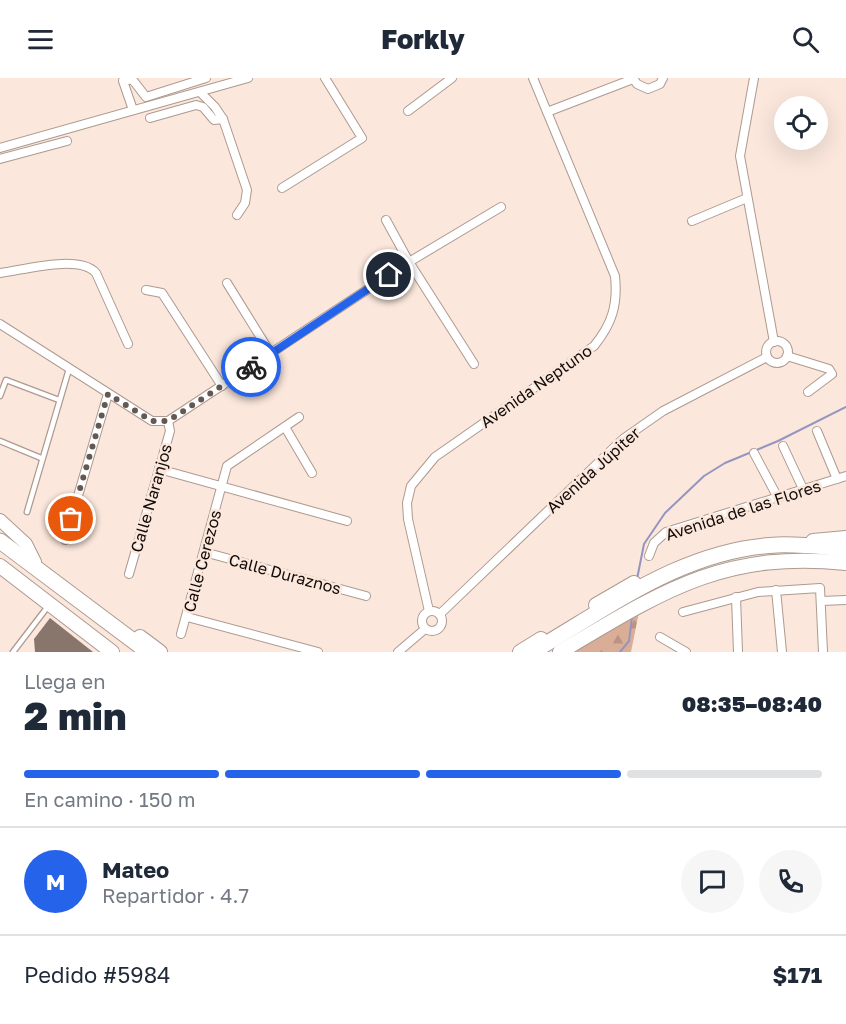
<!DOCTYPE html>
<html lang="es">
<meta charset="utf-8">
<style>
body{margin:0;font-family:"Golos Text",sans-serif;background:#f6f6f7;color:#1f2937;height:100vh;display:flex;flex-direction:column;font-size:22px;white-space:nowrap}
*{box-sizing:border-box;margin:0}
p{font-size:20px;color:#747a83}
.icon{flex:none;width:33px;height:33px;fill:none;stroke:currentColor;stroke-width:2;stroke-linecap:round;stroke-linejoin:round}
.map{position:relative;height:574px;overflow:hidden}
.drawer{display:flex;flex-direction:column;background:#fff;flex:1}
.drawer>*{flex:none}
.tools{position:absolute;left:774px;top:18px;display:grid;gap:12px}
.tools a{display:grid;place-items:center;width:54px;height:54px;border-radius:50%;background:#fff;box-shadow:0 6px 24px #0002;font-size:30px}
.pin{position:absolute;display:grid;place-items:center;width:51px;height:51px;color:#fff;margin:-26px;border:3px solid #fff;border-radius:50%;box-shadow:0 2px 6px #0007}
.courier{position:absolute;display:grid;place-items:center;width:60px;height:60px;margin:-30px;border:4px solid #2563eb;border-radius:50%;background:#fff;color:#222;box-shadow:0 2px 8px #0007}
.headline em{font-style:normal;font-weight:800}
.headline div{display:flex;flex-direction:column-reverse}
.headline{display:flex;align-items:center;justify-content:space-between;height:102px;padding:0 24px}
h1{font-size:39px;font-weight:800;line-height:45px}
.bar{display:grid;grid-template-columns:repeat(4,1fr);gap:9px 6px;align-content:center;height:72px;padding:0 24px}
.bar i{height:8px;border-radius:4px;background:#e0e1e3}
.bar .on{background:#2563eb}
.bar p{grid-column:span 4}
.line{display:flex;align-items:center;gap:15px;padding:0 24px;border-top:2px solid #e0e1e3}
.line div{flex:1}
.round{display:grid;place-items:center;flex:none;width:63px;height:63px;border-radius:32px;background:#f6f6f7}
header{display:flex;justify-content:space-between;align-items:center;height:78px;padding:0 24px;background:#fff;font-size:27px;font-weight:800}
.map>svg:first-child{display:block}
.forest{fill:url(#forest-firs)}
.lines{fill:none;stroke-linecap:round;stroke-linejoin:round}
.stream{stroke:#9495bf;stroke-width:2}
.building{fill:#88766c}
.lane-casing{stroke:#ad9a90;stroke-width:7}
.street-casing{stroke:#ad9a90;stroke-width:10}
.secondary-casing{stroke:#ad9a90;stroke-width:14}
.primary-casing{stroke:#ad9a90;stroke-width:16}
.highway-casing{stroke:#ad9a90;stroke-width:17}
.lane{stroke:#fff;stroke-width:4.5}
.street{stroke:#fff;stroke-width:8}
.secondary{stroke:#fff;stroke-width:12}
.primary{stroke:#fff;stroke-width:14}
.highway{stroke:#fff;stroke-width:15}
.done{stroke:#635852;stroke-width:6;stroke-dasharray:0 10.8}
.route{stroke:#2563eb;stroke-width:8}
.labels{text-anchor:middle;stroke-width:5;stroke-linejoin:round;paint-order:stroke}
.street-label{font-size:16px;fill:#110b08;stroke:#fbe7dc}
</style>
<header><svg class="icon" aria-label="menu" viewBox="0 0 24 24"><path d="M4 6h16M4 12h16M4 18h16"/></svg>Forkly<svg class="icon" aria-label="search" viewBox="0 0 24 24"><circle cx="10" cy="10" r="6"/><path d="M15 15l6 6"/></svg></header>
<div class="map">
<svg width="846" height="574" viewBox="0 0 846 574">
<defs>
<pattern id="forest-firs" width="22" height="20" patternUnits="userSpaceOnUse" patternTransform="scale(1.5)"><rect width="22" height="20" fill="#daae96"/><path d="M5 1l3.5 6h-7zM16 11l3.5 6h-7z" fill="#ba9480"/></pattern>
</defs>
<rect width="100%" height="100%" fill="#fbe7dc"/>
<!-- forest -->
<polygon class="forest" points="639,534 631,574 574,574"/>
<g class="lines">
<!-- stream -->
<g class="stream">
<polyline points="637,501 644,466 665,435 704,398 725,385 778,363 846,329"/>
<polyline points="620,574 629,563 632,539"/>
</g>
</g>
<!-- building -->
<polygon class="building" points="50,540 93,574 35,574 34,561"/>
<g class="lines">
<defs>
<g id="lane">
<polyline points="0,318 6,302 59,322"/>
<polyline points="0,363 41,380"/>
<polyline points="27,434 69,291"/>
<polyline points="13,574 49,527"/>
</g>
<g id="street">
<polyline points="633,0 637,6 648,11 660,6 663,0"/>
<polyline points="754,0 740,78 774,264"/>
<polyline points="201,15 215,29 223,41 247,112 245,125 237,137"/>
<polyline points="133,32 123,3 132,1 146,19 206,0"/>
<polyline points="408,33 452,0"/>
<polyline points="547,34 633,1"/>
<polyline points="150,40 196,27 203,29 214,42 223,41"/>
<polyline points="0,70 248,0"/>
<polyline points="0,81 67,63"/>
<polyline points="282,110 362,60 325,0"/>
<polyline points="386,142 409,184 474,286"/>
<polyline points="692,143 747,120"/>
<path d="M 0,195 C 24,192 79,176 96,195 L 128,266"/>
<polyline points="227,205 271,276"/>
<polyline points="146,212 162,215 222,308"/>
<polyline points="0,246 152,343 168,343 409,184 501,129"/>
<circle cx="777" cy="274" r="11"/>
<polyline points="787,278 829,291 832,296 808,314"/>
<polyline points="285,349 312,395"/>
<polyline points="817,353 837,401"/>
<polyline points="783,368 804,413"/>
<polyline points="754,375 778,420"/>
<polyline points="159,391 347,443"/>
<polyline points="65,462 108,316"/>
<polyline points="204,474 366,518"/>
<polyline points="649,478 654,465 666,454 846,398"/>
<polyline points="129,496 170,353 168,343"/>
<polyline points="776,512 782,574"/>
<polyline points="736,519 738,574"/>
<polyline points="821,523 846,522"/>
<circle cx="432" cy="543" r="10"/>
<path d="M 429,533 L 408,441 L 407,425 L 411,408 L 435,379 L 594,268 C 612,246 618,227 615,198 L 533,0"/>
<polyline points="683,534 758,514 820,510 823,574"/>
<polyline points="440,536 623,361 663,333 767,279"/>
<polyline points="187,539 318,574"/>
<polyline points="181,556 227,388 299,339"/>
<polyline points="660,559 686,574"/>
<polyline points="398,574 425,551"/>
</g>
<polyline id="secondary" points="0,442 26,466 35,484"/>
<g id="primary">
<polyline points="813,463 846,460"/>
<polyline points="0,488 112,574"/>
<polyline points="596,527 634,505"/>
<polyline points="140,559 160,574"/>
<polyline points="520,574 541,561"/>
<path d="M 560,574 C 661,514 723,472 846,485"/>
</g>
<g id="highway">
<polyline points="0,463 148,574"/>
<path d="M 532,574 C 610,529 684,471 777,467 C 800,466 823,469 846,471"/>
</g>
</defs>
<!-- lane casing -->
<use href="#lane" class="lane-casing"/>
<!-- street casing -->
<use href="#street" class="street-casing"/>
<!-- secondary casing -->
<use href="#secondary" class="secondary-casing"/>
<!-- primary casing -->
<use href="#primary" class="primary-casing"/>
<!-- highway casing -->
<use href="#highway" class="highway-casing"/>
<!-- lane -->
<use href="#lane" class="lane"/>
<!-- street -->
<use href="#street" class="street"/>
<!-- secondary -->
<use href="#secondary" class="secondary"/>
<!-- primary -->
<use href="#primary" class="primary"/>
<!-- highway -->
<use href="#highway" class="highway"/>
</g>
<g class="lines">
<!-- done -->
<polyline class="done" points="71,441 108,316 152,343 168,343 251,289"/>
<!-- route -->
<polyline class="route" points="251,289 389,197"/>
</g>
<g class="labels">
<!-- street labels -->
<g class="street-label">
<text transform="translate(536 308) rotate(-35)" y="6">Avenida Neptuno</text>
<text transform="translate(593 392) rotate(-42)" y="6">Avenida Júpiter</text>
<text transform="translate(151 420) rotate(-74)" y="6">Calle Naranjos</text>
<text transform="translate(743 432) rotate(-18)" y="6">Avenida de las Flores</text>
<text transform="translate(202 483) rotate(-75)" y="6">Calle Cerezos</text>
<text transform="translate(285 496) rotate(15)" y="6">Calle Duraznos</text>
</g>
</g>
</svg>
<div class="tools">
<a><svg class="icon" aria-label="locate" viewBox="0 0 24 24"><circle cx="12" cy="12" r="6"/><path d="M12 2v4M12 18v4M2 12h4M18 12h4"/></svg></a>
</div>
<div class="pin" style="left:71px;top:441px;background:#ea580c"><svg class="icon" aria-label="bag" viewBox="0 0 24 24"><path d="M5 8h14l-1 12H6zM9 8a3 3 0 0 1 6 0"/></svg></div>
<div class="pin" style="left:389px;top:197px;background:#1f2937"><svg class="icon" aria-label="home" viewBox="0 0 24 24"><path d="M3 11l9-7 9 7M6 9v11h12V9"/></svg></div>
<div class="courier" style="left:251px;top:289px"><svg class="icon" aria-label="bike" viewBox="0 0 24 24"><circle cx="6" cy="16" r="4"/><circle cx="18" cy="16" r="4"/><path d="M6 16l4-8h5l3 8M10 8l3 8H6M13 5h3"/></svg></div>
</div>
<section class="drawer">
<div class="headline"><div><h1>2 min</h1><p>Llega en</p></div><em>08:35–08:40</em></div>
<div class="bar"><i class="on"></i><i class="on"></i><i class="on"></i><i></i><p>En camino · 150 m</p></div>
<div class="line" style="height:108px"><b class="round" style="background:#2563eb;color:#fff">M</b><div><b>Mateo</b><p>Repartidor · 4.7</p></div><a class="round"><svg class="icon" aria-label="chat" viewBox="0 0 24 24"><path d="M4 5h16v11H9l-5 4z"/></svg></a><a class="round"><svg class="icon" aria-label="phone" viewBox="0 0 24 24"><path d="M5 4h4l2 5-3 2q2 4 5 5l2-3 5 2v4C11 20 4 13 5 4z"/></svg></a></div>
<div class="line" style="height:78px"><div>Pedido #5984</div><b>$171</b></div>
</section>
